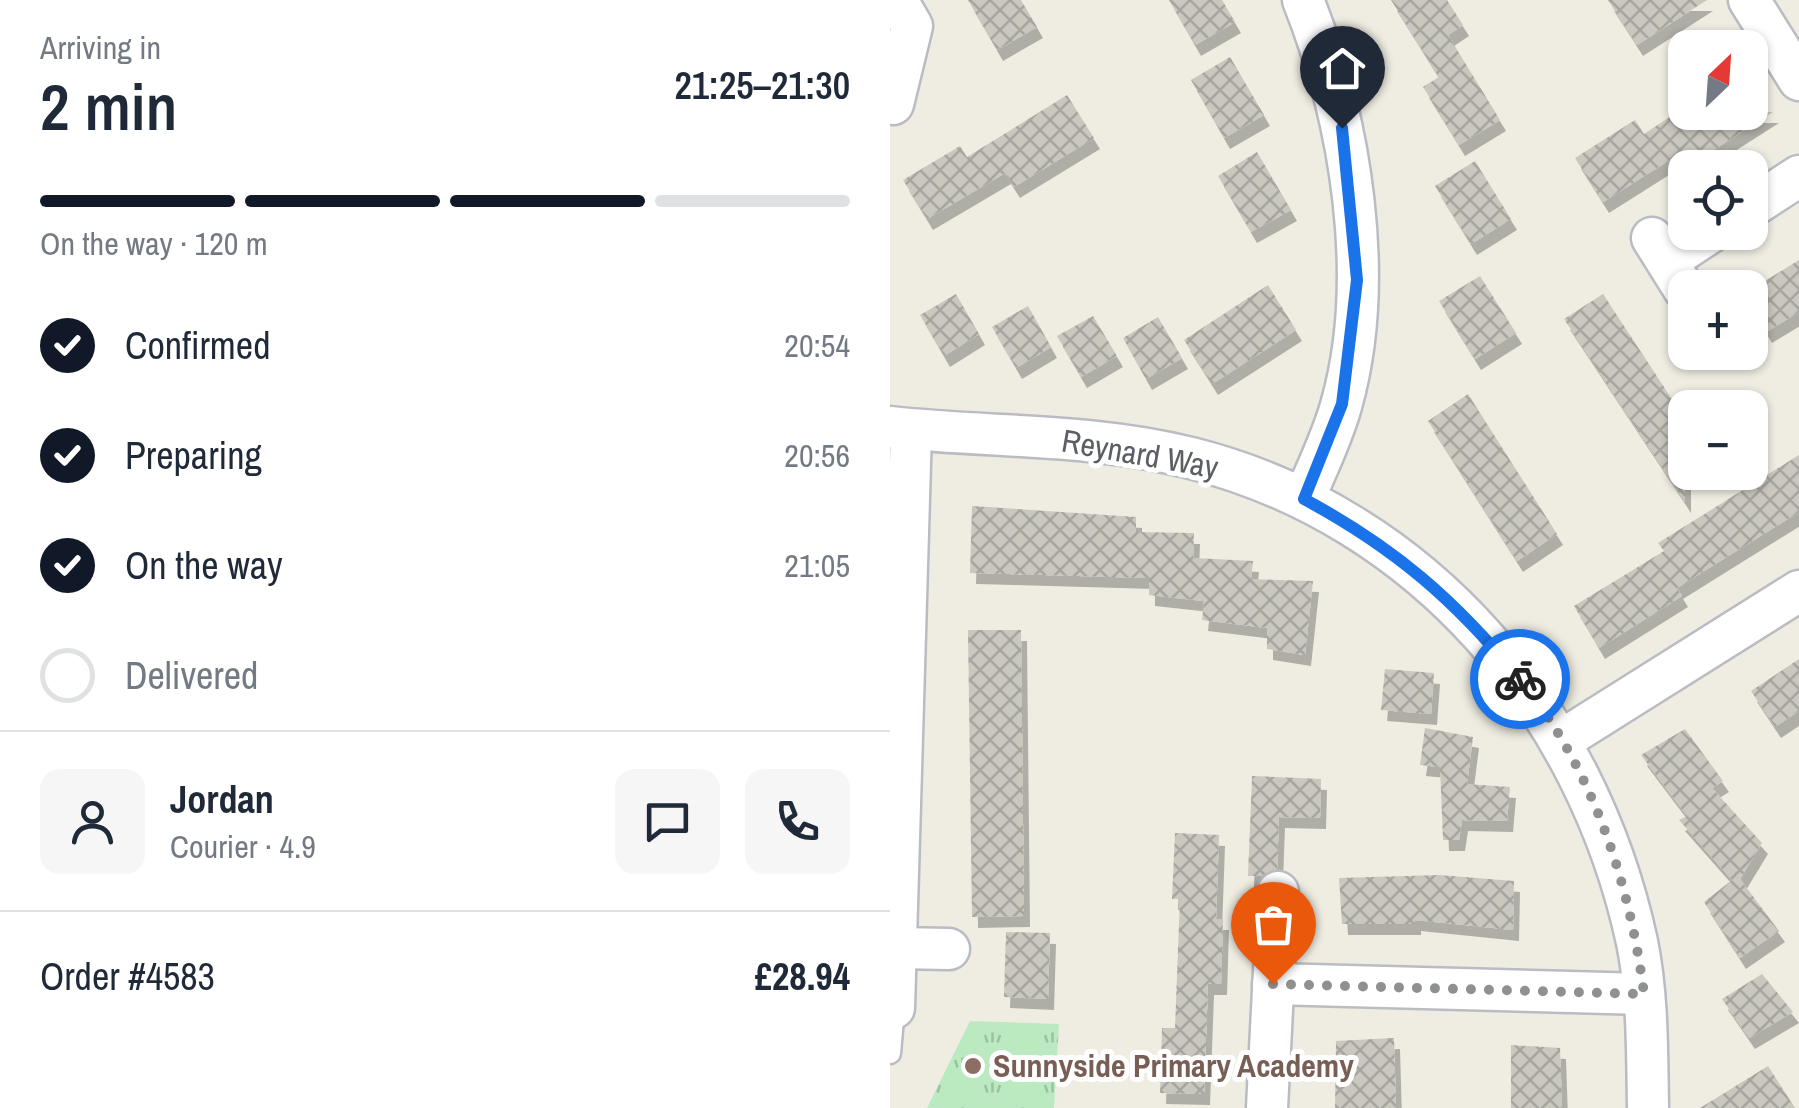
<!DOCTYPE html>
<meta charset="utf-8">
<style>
body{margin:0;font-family:"Archivo Narrow",sans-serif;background:#f6f6f7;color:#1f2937;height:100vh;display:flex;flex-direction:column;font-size:38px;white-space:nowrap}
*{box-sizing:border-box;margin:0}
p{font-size:32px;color:#747a83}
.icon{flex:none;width:55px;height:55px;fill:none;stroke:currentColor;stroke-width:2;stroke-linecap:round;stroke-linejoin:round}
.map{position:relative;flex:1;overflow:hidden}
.panel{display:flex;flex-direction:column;background:#fff;width:890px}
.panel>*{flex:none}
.needle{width:65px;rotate:25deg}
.fabs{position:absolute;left:778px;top:30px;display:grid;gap:20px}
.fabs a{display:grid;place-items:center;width:100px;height:100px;border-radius:20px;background:#fff;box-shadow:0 2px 8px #0004;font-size:50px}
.pin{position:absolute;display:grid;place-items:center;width:85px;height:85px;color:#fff;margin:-102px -42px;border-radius:50% 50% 50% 0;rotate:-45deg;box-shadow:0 0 10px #0007}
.pin .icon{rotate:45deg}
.courier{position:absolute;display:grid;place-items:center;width:100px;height:100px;margin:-50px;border:8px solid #1a73e8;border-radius:50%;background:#fff;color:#222;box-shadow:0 2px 12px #0007}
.headline em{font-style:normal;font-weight:600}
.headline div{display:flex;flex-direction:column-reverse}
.headline{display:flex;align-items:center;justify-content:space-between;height:170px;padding:0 40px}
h1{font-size:65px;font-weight:600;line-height:75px}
.bar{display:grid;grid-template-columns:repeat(4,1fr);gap:15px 10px;align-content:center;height:120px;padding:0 40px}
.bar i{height:12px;border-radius:8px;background:#e0e1e3}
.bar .active{background:#111827}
.bar p{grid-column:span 4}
.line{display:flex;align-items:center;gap:25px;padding:0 40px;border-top:2px solid #e0e1e3}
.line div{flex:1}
.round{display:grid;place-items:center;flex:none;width:105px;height:105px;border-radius:20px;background:#f6f6f7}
ol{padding:0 40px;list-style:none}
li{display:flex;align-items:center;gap:30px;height:110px}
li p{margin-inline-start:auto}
li .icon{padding:10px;border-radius:50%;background:#111827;color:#fff;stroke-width:4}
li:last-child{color:#747a83}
li i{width:55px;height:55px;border:5px solid #e0e1e3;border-radius:50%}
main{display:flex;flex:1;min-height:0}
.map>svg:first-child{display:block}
.grass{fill:url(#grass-tufts)}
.building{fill:url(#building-cross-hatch);filter:url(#shadow)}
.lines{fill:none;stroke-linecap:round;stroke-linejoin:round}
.service-casing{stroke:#babcc3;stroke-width:25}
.minor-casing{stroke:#babcc3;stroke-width:45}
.service{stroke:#fff;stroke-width:20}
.minor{stroke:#fff;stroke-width:40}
.done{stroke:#8f9091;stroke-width:10;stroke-dasharray:0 18}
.route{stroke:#1a73e8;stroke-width:12}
.education-dot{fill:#8d6e63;stroke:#fff;stroke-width:4}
.labels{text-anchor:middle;stroke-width:10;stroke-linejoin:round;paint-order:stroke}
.street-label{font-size:32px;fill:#5b5e65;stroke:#fff}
.education-label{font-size:32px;font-weight:bold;fill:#785e54;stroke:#fff;text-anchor:start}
</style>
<main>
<section class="panel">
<div class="headline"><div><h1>2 min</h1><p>Arriving in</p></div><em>21:25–21:30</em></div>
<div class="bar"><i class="active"></i><i class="active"></i><i class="active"></i><i></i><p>On the way · 120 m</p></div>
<ol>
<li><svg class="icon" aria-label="check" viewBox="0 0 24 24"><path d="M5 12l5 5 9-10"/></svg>Confirmed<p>20:54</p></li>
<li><svg class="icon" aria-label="check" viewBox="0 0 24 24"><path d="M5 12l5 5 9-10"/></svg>Preparing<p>20:56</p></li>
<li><svg class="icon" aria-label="check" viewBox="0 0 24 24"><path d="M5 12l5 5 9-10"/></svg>On the way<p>21:05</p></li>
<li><i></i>Delivered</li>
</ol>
<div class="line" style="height:180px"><a class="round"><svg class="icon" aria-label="person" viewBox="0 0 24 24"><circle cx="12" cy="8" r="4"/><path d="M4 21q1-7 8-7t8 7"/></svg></a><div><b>Jordan</b><p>Courier · 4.9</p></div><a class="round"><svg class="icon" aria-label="chat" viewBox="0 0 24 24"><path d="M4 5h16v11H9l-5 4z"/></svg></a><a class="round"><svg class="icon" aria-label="phone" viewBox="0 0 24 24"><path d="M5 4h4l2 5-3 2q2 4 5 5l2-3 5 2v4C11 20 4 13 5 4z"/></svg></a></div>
<div class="line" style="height:130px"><div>Order #4583</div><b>£28.94</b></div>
</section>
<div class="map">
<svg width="909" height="1108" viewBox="0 0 909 1108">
<defs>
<pattern id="grass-tufts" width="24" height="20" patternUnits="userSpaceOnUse" patternTransform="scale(2.5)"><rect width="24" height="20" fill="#bceac0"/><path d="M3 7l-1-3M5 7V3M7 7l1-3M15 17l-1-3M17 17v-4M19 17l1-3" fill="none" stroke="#9cc1a0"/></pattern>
<pattern id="building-cross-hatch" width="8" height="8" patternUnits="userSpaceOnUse" patternTransform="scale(2.5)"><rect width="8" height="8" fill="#cac7bf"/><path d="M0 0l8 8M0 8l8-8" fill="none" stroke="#a7a59f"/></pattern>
<filter id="shadow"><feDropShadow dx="6" dy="11" stdDeviation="0" flood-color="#0004"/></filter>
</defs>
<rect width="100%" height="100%" fill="#efede2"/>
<!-- grass -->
<polygon class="grass" points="80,1021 169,1024 164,1108 37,1108"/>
<!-- building -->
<g class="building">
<polygon points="78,0 131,0 147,27 107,50"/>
<polygon points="279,0 332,0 345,22 305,45"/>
<polygon points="501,0 557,0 573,25 558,35 610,120 569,145 533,87 549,77"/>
<polygon points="718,0 817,0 747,45"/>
<polygon points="340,57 374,115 334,138 301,80"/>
<polygon points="177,95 204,138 124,187 115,173 37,219 13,180 70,146 77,157"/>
<polygon points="787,112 883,112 800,165 792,152 713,202 685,158 745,120 754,134"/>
<polygon points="367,152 401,210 361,232 328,176"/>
<polygon points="585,161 621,219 581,244 545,186"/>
<polygon points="909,260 909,312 876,332 860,306 860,290"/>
<polygon points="590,276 626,333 585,359 549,301"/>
<polygon points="378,285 406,330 322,384 294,340"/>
<polygon points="66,294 89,334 54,356 30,315"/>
<polygon points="713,294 795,419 795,502 674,319"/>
<polygon points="138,306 161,347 126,368 102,327"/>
<polygon points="203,316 227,356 191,377 167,336"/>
<polygon points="268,317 292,358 256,379 233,338"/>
<polygon points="578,394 667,534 627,561 538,421"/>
<polygon points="909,455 909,512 787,588 792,596 709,648 684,606 774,551 768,543"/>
<polygon points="82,506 246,517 246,532 304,533 303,558 363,561 361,579 423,581 415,655 377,649 377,628 312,620 314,601 259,595 259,578 80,573"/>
<polygon points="78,630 131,630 134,916 82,917"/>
<polygon points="909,659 909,711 885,727 861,691"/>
<polygon points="495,669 544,673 541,714 491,710"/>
<polygon points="535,728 583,737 577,784 620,787 617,821 572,820 569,840 553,840 550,767 530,765"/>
<polygon points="795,729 833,781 822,788 872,843 850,879 889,931 850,958 814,902 842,880 789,820 797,816 751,755"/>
<polygon points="362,776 431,779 430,818 389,817 387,869 371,876 358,876"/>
<polygon points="285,833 329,835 326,919 333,919 331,984 318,984 314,1094 270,1093 272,1028 285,1028 290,899 282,899"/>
<polygon points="549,875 624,881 623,930 525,920 525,924 452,924 449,878"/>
<polygon points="116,932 160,933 158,999 114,997"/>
<polygon points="872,974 903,1012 859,1038 832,999"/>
<polygon points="504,1038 506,1108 445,1108 446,1041"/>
<polygon points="621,1045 670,1048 672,1108 621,1108"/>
<polygon points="878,1066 905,1108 810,1108"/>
</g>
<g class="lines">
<defs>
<polyline id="service" points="0,1053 4,1008"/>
<g id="minor">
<path d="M 413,0 C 461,120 487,280 451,406 C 442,438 427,468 414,499"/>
<polyline points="859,0 909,80"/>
<polyline points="3,104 22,26 7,0"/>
<polyline points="860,208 909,176"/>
<polyline points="762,238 794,289"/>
<polyline points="777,261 821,232"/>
<path d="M 0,427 C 100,438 203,433 301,458 C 534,517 697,711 747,942 C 758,996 757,1053 758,1108"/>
<polyline points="672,740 909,591"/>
<polyline points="6,948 59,949"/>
<polyline points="383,984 754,994"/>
<polyline points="4,1008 21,430"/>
<polyline points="377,1108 388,892"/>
</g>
</defs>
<!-- service casing -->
<use href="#service" class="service-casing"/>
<!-- minor casing -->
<use href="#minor" class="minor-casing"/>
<!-- service -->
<use href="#service" class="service"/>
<!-- minor -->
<use href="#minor" class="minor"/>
</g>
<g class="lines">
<!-- done -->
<path class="done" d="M 383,984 L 754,994 C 740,883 702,767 630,679"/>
<!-- route -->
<path class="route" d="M 452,128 L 467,280 L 452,404 L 414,499 C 505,548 565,600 630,679"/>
</g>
<!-- markers -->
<circle class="education-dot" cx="83" cy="1066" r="10"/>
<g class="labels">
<!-- street labels -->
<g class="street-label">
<text transform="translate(250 454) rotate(10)" y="11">Reynard Way</text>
</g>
<!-- education labels -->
<g class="education-label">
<text x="103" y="1077">Sunnyside Primary Academy</text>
</g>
</g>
</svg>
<div class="fabs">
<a><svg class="needle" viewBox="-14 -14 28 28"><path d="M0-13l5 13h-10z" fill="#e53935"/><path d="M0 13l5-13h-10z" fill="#747a83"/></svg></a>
<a><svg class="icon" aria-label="locate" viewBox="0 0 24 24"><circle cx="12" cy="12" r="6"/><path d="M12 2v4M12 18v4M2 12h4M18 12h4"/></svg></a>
<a>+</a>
<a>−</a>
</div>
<div class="pin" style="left:383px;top:984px;background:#ea580c"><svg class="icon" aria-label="bag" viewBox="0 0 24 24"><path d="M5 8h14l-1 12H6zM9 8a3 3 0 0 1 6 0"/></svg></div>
<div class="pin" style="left:452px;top:128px;background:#1f2937"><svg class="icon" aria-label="home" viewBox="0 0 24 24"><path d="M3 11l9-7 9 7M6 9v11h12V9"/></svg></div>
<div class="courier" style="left:630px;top:679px"><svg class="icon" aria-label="bike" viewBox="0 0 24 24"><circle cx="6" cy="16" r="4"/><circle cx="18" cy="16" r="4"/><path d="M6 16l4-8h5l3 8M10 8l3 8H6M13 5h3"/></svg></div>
</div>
</main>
